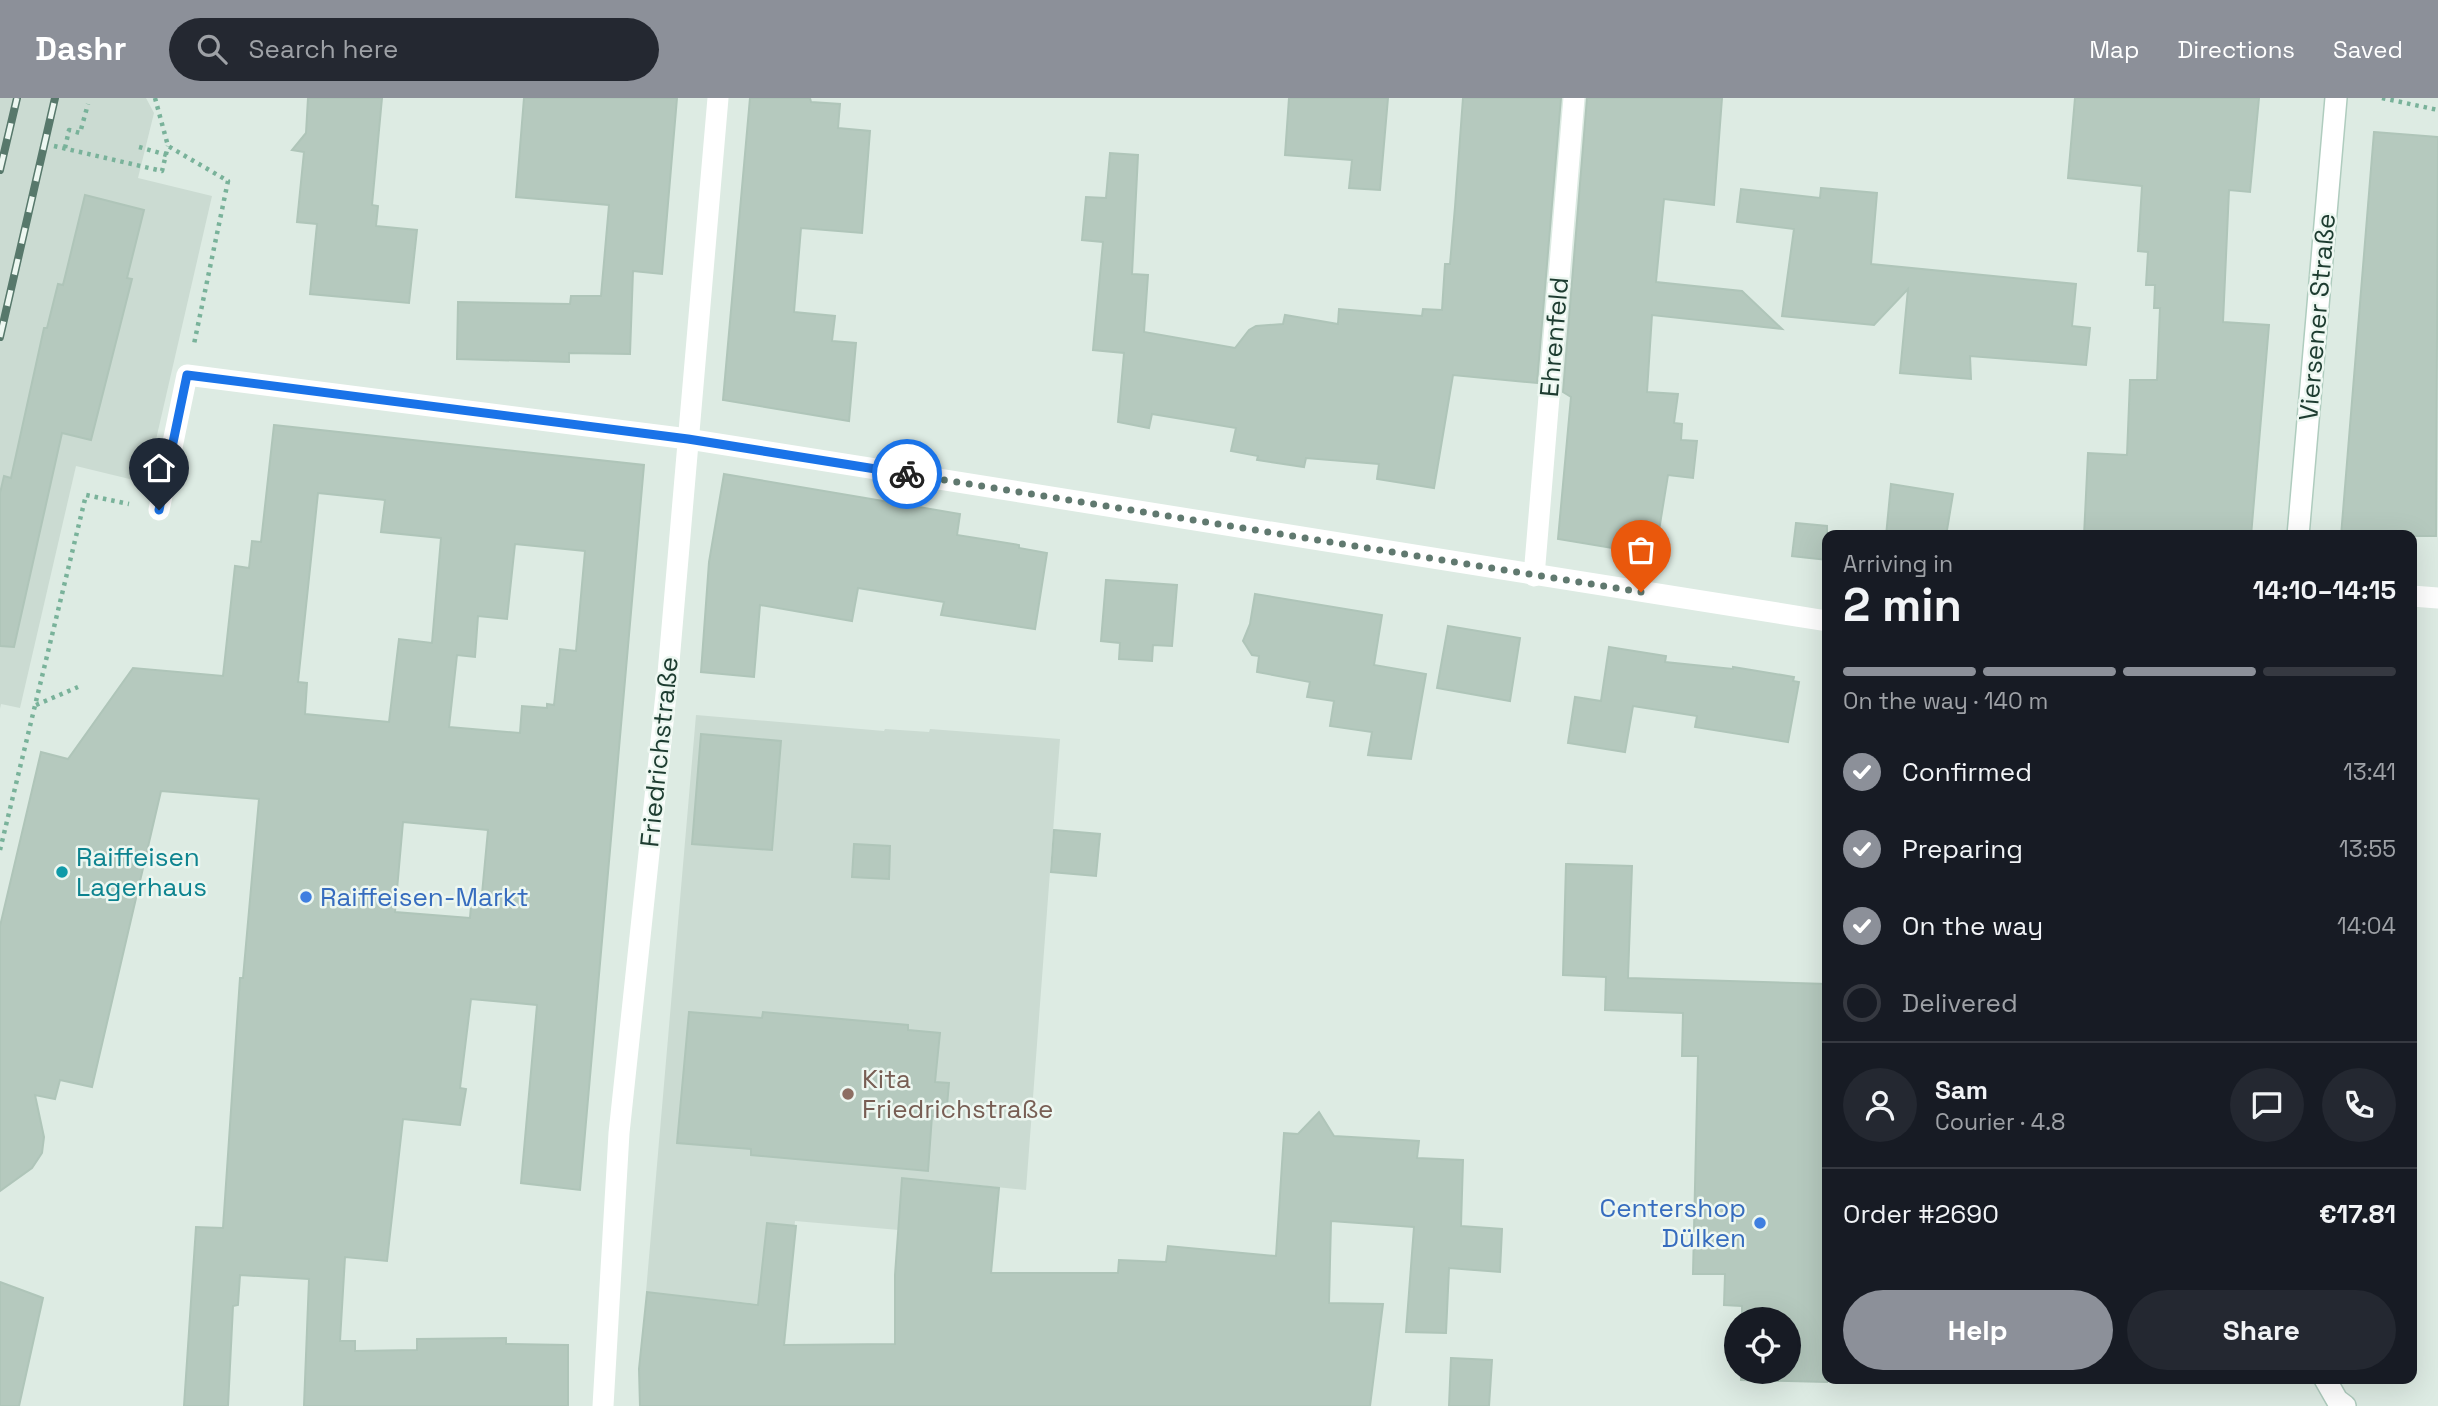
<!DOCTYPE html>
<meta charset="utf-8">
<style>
body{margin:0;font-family:"Space Grotesk",sans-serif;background:#242831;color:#f1f3f6;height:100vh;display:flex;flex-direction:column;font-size:26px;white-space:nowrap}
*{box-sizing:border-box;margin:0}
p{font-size:23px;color:#9ea1a6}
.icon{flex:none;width:38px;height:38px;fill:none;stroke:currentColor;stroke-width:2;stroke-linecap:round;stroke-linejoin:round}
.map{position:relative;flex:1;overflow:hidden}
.sheet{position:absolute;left:1822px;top:432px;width:595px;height:854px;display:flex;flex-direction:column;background:#171b24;border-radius:14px;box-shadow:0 7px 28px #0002}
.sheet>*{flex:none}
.controls{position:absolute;left:1724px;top:1209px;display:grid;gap:14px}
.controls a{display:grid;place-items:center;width:77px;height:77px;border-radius:50%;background:#171b24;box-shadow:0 7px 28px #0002;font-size:35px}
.pin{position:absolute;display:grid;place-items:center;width:60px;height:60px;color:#fff;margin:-72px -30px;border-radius:50% 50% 50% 0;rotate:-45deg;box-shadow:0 0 7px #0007}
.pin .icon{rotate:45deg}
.courier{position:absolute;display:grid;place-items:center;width:70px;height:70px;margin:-35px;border:5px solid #1a73e8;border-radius:50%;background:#fff;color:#222;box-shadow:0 2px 9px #0007}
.overview em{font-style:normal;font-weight:700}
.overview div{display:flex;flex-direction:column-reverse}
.overview{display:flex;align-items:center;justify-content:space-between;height:119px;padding:0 21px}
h1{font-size:46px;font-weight:700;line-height:52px}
.bar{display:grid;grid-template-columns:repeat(4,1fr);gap:10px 7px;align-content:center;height:84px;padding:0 21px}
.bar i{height:9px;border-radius:5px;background:#363941}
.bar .selected{background:#8c9099}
.bar p{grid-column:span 4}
.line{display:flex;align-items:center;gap:18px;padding:0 21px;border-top:2px solid #363941}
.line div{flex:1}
.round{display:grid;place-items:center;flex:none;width:74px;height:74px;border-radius:37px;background:#242831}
ol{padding:0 21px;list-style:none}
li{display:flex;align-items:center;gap:21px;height:77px}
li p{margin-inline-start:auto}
li .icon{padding:7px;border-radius:50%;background:#8c9099;color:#fff;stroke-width:4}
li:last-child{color:#9ea1a6}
li i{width:38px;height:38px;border:4px solid #363941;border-radius:50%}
.primary-button{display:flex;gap:14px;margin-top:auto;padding:14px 21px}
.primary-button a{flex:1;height:80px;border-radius:42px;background:#8c9099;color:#fff;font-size:28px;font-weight:700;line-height:80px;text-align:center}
.primary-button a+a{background:#242831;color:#f1f3f6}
header{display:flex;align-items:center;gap:42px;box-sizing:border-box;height:98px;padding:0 35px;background:#8c9099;color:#fff}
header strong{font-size:33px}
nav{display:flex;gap:38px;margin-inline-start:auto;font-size:24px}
.search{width:490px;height:63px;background:#242831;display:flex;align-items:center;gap:18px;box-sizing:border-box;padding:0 24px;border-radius:38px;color:#9ea1a6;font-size:26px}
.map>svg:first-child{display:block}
.built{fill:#cbdbd2}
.building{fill:#b5c9be;stroke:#afc5b9;stroke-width:2;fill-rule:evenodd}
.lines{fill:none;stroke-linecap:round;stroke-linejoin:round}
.secondary-casing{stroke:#afccbe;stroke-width:24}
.path{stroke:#79b29a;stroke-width:4.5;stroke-dasharray:3.5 5;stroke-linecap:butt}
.minor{stroke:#fff;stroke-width:21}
.secondary{stroke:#fff;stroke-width:21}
.rail-casing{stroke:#57786b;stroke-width:8}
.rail{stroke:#edf7f1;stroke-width:5;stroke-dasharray:16;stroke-linecap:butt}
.done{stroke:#60796f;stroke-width:7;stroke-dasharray:0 12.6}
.route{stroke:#1a73e8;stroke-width:9}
.culture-dot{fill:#0f9aa8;stroke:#edf7f1;stroke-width:2.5}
.shop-dot{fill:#3f7fe0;stroke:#edf7f1;stroke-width:2.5}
.education-dot{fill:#8d6e63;stroke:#edf7f1;stroke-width:2.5}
.labels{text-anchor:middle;stroke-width:5;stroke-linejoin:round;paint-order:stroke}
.street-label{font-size:26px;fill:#1d3c30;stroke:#edf7f1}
.culture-label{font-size:26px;fill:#0d838f;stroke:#edf7f1;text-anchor:start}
.shop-label{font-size:26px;fill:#366cbe;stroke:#edf7f1;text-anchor:start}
.education-label{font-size:26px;fill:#785e54;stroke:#edf7f1;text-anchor:start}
</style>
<header>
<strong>Dashr</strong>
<div class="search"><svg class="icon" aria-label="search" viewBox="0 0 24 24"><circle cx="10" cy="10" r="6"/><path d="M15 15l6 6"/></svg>Search here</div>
<nav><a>Map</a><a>Directions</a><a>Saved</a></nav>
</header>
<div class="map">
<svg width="2438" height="1308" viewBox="0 0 2438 1308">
<rect width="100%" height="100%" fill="#ddebe3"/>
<!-- built -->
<g class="built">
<polygon points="0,0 146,0 154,15 138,80 212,98 146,385 76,368 20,610 1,606 0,611"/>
<polygon points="696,617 884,633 885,631 929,634 930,631 1060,641 1026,1092 928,1082 922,1134 795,1123 787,1209 646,1194"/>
</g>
<!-- building -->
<g class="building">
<polygon points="308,0 382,0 372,107 378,108 376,128 417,132 409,205 310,196 317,126 297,124 304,54 292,52 306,35"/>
<polygon points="524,0 677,0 662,176 633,173 630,256 569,255 569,264 457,261 458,204 570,206 571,198 601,198 609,107 516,99"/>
<polygon points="750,0 810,0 811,4 840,6 838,30 870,33 862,135 801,130 794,214 835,218 832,243 856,245 849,323 723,302"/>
<polygon points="1289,0 1388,0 1380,92 1349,90 1352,62 1285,57"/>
<polygon points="1463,0 1561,0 1537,285 1453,277 1434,390 1377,381 1379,366 1306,360 1304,369 1257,362 1258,358 1231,353 1236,330 1152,316 1149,330 1118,324 1124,255 1093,252 1103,144 1082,142 1086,99 1106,100 1110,55 1138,57 1132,176 1148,177 1144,234 1235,250 1249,232 1256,228 1283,226 1285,217 1338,226 1339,211 1422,218 1423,211 1442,212 1445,166 1450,166 1455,109"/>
<polygon points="1587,0 1722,0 1714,107 1664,101 1656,184 1742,193 1782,231 1652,217 1647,294 1678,296 1674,325 1682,326 1681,342 1697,343 1693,380 1668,377 1655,457 1558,441 1571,299 1563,294"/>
<polygon points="2075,0 2259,0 2250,94 2229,92 2223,224 2269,227 2251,438 2084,438 2088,355 2127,357 2130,282 2157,282 2160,210 2154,210 2155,187 2146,187 2148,154 2138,153 2142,88 2068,80"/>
<polygon points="2374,34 2438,39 2436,438 2341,438"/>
<polygon points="1821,90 1877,95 1871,166 2076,186 2072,228 2090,230 2086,267 1970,258 1971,281 1900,275 1908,191 1874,227 1782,218 1794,131 1737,124 1741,91 1820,100"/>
<polygon points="85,97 144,112 127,180 132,181 91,342 62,335 14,549 0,548 0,395 4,378 11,380 44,230 47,230 58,186 63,187"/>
<path d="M 274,327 L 644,367 L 580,1092 L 521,1085 L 537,907 L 471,901 L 460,990 L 466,991 L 460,1027 L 403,1021 L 387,1163 L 345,1159 L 340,1243 L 355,1243 L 355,1253 L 417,1252 L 417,1241 L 506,1240 L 506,1246 L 568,1247 L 568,1308 L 304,1308 L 309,1181 L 240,1177 L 238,1207 L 233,1208 L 228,1308 L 184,1308 L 196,1129 L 223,1130 L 240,880 L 243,880 L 259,701 L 161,693 L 92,989 L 60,982 L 55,1001 L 35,997 L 44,1039 L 42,1055 L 32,1070 L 0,1093 L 0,828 L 41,654 L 68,661 L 133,570 L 223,578 L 235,468 L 249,470 L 252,443 L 261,444 ZM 318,395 L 385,402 L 381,434 L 441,440 L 432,545 L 399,541 L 389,624 L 305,616 L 307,585 L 298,584 ZM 515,446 L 585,453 L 576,553 L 560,551 L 554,607 L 547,606 L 547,610 L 522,608 L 520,635 L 449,629 L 457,557 L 475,559 L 478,518 L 507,521 ZM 403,724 L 488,732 L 482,796 L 472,795 L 470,820 L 395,814 Z"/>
<polygon points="724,376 960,416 957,437 1019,447 1019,450 1047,455 1035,531 941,517 944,504 858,490 852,523 760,507 754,579 701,574 709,464"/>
<polygon points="1891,386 1953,396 1946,438 1886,438"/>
<polygon points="1796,425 1827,428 1827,462 1792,458"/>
<polygon points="1106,482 1177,487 1172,548 1153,547 1152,563 1119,561 1120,545 1101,543"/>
<polygon points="1255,496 1382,517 1374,567 1426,576 1411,661 1368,657 1372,634 1330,628 1334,603 1307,599 1310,584 1257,574 1259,558 1252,557 1243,543 1250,526"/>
<polygon points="1448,528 1520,540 1510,603 1437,590"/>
<polygon points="1609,549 1666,558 1665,564 1733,571 1733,569 1794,579 1793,583 1799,584 1788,644 1695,629 1697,618 1633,608 1625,654 1568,645 1575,599 1601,603"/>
<polygon points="701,636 781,643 772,752 692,746"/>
<polygon points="1054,732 1100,736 1096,778 1051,774"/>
<polygon points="854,746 890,748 889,781 852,779"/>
<polygon points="1566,766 1632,768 1628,880 1827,886 1827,1284 1741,1282 1741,1274 1788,1274 1788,1222 1742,1222 1742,1208 1724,1207 1725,1176 1693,1176 1698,958 1682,958 1683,915 1605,912 1606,879 1563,877"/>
<polygon points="689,914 762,920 763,914 908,927 908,932 940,935 935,984 949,985 946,1019 932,1018 928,1073 751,1057 751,1051 677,1045"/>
<polygon points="1319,1014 1334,1038 1419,1043 1417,1060 1463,1062 1461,1128 1502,1131 1500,1174 1449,1170 1446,1235 1406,1234 1414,1129 1331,1123 1329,1205 1383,1206 1370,1308 640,1308 639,1271 647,1194 758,1207 767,1125 796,1128 784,1247 895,1246 895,1177 902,1080 999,1090 991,1175 1118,1175 1119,1162 1166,1164 1168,1148 1276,1158 1284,1035 1298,1036"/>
<polygon points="0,1184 43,1200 19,1308 0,1308"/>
<polygon points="1451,1260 1492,1262 1489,1308 1449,1308"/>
</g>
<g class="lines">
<defs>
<g id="secondary">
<polyline points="2298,438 2336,0"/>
<polyline points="2325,1281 2337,1302 2345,1308"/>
</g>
</defs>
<!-- secondary casing -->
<use href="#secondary" class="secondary-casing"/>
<!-- path -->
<g class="path">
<polyline points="155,0 168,48 228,83 194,246"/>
<polyline points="2382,0 2438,12"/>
<polyline points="54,48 162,73 168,48"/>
<polyline points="139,49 167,57"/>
<polyline points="65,50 69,32 80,35 88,6"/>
<polyline points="36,607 78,589"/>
<polyline points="0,752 86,397 129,406"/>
</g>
<!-- minor -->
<g class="minor">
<polyline points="159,412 187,277 688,341 1827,523"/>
<polyline points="1534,478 1574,0"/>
<polyline points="2412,498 2438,500"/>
<polyline points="603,1308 619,1035 667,587 718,0"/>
</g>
<!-- secondary -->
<use href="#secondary" class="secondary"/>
<defs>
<g id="rail">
<polyline points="0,72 17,0"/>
<polyline points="0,239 55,0"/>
</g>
</defs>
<!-- rail casing -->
<use href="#rail" class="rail-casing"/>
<!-- rail -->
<use href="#rail" class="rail"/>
</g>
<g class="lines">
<!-- done -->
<polyline class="done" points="907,376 1641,494"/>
<!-- route -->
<polyline class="route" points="159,412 187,277 688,341 907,376"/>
</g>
<!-- markers -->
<circle class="culture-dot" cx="62" cy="774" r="7"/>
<g class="shop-dot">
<circle cx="306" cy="799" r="7"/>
<circle cx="1760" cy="1125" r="7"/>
</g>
<circle class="education-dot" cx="848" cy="996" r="7"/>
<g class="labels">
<!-- street labels -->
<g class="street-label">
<text transform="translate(2317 219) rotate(-85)" y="9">Viersener Straße</text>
<text transform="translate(1554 239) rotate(-85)" y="9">Ehrenfeld</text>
<text transform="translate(659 654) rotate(-84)" y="9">Friedrichstraße</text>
</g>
<!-- culture labels -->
<g class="culture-label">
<text x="76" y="768">Raiffeisen<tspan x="76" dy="30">Lagerhaus</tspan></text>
</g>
<!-- shop labels -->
<g class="shop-label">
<text x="320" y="808">Raiffeisen-Markt</text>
<text x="1746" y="1119" text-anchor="end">Centershop<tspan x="1746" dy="30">Dülken</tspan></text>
</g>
<!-- education labels -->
<g class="education-label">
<text x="862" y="990">Kita<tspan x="862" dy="30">Friedrichstraße</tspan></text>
</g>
</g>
</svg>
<div class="controls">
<a><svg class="icon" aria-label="locate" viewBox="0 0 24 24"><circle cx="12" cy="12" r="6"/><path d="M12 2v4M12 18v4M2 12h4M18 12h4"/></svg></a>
</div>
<div class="pin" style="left:1641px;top:494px;background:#ea580c"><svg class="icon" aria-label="bag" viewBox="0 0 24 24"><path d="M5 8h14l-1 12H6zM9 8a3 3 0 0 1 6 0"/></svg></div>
<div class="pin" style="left:159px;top:412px;background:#1f2937"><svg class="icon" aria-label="home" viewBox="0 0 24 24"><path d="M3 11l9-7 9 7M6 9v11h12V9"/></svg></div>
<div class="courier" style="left:907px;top:376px"><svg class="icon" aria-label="bike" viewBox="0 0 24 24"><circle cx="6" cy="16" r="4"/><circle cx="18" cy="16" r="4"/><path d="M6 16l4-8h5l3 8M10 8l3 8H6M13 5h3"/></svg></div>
<section class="sheet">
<div class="overview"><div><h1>2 min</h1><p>Arriving in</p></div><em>14:10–14:15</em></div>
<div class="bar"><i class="selected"></i><i class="selected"></i><i class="selected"></i><i></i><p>On the way · 140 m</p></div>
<ol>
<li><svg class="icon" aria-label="check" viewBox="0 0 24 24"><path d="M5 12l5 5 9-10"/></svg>Confirmed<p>13:41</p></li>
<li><svg class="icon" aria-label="check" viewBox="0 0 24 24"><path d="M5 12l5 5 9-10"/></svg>Preparing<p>13:55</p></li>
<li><svg class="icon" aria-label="check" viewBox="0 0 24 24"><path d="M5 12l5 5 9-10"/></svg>On the way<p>14:04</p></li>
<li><i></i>Delivered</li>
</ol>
<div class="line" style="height:126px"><a class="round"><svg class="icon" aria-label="person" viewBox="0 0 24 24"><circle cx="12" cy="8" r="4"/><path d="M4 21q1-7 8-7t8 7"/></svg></a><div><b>Sam</b><p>Courier · 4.8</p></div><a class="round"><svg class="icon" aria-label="chat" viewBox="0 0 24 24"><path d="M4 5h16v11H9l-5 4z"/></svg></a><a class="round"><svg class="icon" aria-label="phone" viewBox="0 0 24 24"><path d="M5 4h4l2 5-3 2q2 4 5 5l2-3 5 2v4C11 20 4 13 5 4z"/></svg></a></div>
<div class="line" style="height:91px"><div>Order #2690</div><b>€17.81</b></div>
<div class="primary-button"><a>Help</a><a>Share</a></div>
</section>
</div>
